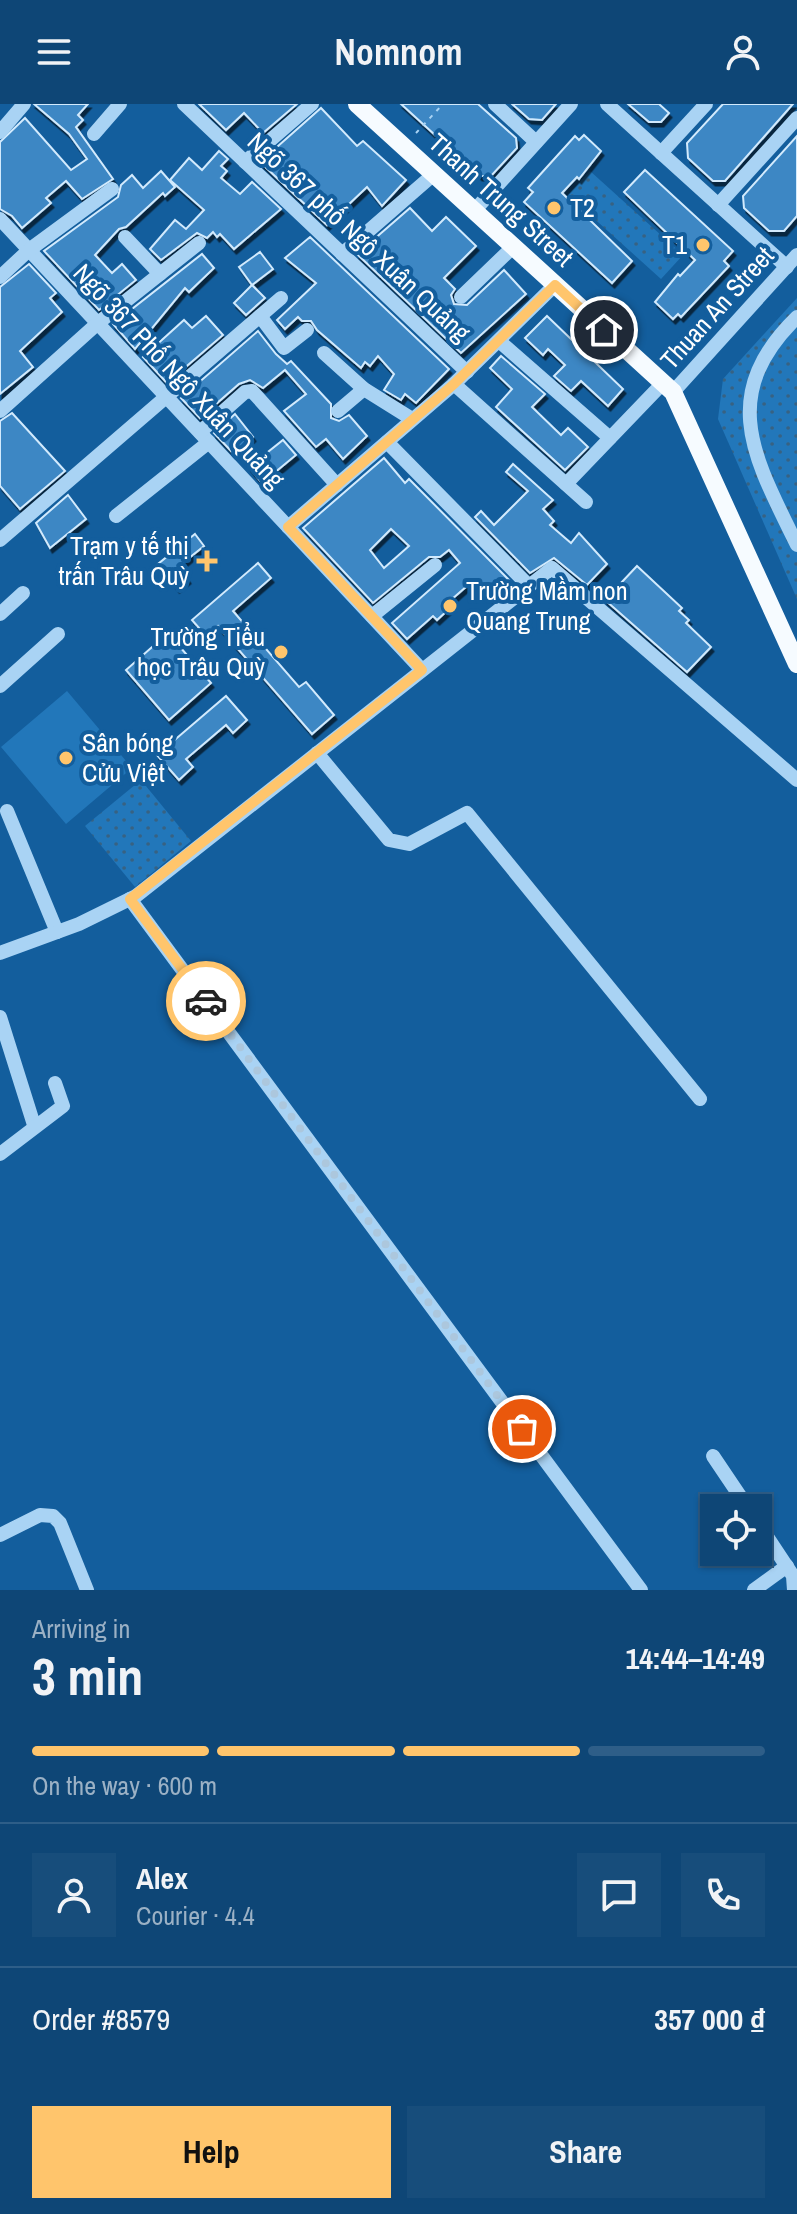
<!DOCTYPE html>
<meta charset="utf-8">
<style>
body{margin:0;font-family:"Archivo Narrow",sans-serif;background:#174d7b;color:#f1f3f6;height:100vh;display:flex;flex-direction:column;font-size:30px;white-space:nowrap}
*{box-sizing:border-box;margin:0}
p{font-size:26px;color:#9bb1c5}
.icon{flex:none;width:44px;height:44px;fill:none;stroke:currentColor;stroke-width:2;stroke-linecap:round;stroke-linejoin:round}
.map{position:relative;height:1486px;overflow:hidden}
.panel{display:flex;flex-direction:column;background:#0e4676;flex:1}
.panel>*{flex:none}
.controls{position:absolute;left:700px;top:1390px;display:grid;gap:16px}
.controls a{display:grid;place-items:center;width:72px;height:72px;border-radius:0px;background:#0e4676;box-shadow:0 2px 6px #0004,0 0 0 2px #2e5e88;font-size:40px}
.pin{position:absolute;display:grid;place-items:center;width:68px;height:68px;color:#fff;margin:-34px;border:4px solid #fff;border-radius:50%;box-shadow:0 2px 8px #0007}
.courier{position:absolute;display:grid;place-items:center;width:80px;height:80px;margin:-40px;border:6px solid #ffc56c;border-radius:50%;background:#fff;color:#222;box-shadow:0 2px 10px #0007}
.overview em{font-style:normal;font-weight:700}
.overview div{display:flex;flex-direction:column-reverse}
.overview{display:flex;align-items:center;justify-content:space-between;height:136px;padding:0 32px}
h1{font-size:52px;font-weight:700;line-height:60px}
.bar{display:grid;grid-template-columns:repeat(4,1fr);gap:12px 8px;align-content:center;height:96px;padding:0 32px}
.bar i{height:10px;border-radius:6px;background:#2e5e88}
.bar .on{background:#ffc56c}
.bar p{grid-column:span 4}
.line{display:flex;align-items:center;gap:20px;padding:0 32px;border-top:2px solid #2e5e88}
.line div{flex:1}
.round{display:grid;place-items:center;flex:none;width:84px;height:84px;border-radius:0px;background:#174d7b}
.action{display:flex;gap:16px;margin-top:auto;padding:16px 32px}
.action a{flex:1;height:92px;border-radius:0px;background:#ffc56c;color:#111;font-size:32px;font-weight:700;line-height:92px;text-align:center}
.action a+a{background:#174d7b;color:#f1f3f6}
header{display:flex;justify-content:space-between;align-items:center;height:104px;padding:0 32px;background:#0e4676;font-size:36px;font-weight:700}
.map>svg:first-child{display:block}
.grass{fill:url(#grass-dots)}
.garden{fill:#2277ba}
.building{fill:#3c87c4;stroke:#d2eafd;stroke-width:2;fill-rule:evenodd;filter:url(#shadow)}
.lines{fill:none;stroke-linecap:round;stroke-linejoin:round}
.path{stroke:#a9d3f4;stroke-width:2;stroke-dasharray:4 6;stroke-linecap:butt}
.minor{stroke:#a9d3f4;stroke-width:14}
.major{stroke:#f6fbff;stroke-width:18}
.done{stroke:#acc7dd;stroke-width:8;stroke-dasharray:0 14.4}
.route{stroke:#ffc56c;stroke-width:10}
.poi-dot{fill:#ffc56c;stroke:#135e9d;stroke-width:3}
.labels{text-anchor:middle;stroke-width:8;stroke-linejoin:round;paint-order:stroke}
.street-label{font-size:26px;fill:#fff;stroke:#135e9d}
.poi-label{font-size:26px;fill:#fff;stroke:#135e9d;text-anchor:start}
</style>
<header><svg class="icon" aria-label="menu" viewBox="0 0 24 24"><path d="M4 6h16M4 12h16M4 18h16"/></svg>Nomnom<svg class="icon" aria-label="person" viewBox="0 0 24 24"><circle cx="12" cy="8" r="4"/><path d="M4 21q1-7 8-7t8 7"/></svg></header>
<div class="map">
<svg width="797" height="1486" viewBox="0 0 797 1486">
<defs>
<pattern id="grass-dots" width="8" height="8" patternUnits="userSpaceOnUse" patternTransform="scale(2)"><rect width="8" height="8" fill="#2277ba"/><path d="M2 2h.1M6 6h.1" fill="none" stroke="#376283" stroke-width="1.8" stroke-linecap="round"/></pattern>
<filter id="shadow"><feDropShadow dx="2.5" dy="4.5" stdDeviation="0" flood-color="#0009"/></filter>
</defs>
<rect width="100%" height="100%" fill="#135e9d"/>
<!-- grass -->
<g class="grass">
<polygon points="590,67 683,151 661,175 568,91"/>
<polygon points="797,194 797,495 718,315 723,275"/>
<polygon points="141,676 191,737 135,783 85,722"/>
</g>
<!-- garden -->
<polygon class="garden" points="67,587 132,664 66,720 1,643"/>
<!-- building -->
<g class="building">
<polygon points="34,0 88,0 78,11 83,16 76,23 113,75 82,95 66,77 46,94 51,99 22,124 12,112 0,105 0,38 25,14 71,66 87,55 69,30"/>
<polygon points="199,0 297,0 263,29 244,9 226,26"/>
<polygon points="401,0 478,0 516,34 517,44 491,72 480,72"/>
<polygon points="512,0 556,0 542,16 529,15"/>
<polygon points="628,0 659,0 669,9 661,18 649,18"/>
<polygon points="723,0 793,0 725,77 713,77 688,54 687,39"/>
<polygon points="321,4 357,42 363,37 406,76 382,102 367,83 327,121 260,58"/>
<polygon points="584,31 601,47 579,75 577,73 562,89 632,157 612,179 524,98 533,88 528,84 575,32 579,36"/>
<polygon points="797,32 797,112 784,127 769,127 744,104 743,92"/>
<polygon points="219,47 228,55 221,62 227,67 221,74 240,90 252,78 281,105 234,145 220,130 217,133 213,128 207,134 197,129 161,156 150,145 175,116 186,125 204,106 170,76 189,54 202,66"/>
<polygon points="645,66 733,147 724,157 729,162 681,213 678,210 673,215 655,198 678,170 680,172 695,156 624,88"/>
<polygon points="161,67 175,83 165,92 163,89 126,123 119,125 95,151 112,169 122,160 136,176 99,206 44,147 118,93 121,81 132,71 143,84"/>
<polygon points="410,104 432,127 446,113 476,142 444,174 455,185 451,191 454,200 467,201 504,166 526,190 461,249 357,150"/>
<polygon points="310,133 449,265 416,299 405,290 401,296 384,286 394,270 378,252 370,262 365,258 361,264 317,226 311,217 302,217 298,213 285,225 277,216 316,179 285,154"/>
<polygon points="260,148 273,165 252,181 239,163"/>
<polygon points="202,150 214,164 189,188 185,184 135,245 113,220"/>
<polygon points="29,160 56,189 50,194 62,208 20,247 33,263 0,290 0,183"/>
<polygon points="252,181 265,194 246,211 234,199"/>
<polygon points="206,212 223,231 167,279 143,253 184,216 192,224"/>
<polygon points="547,212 623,285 608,302 581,277 571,287 554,272 565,261 548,245 543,251 525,234"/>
<polygon points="258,227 276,250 287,260 291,257 331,300 331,314 339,317 349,311 367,332 343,355 326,335 316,343 284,307 306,290 285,266 263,284 250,276 239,280 200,314 181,294"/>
<polygon points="501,252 545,290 532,303 561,331 568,324 588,343 565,366 496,303 512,285 490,264"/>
<polygon points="12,309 65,367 20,405 0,382 0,317"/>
<polygon points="235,310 253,333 234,350 214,329"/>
<polygon points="283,336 296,351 262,379 249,363"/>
<path d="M 384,354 L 405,379 L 409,375 L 510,477 L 490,494 L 474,476 L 444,502 L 448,506 L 437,516 L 433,512 L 407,535 L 392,519 L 460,459 L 449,446 L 440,453 L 429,453 L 373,499 L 303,424 ZM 391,425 L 409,442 L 384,464 L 370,446 Z"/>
<polygon points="513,360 553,396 543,405 554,417 550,421 571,439 579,429 607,460 587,481 554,454 530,469 475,413 481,407 494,421 528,387 506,368"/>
<polygon points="68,391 86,415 50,444 36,419"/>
<polygon points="195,430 204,442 178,463 188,475 177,484 158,460"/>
<polygon points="258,459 271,474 233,507 299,583 306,578 334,611 312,630 218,522 206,532 192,516"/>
<polygon points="637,462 682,504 679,507 689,516 686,519 711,543 687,568 605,496"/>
<polygon points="168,529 211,579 169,616 126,566"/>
<polygon points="226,592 247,616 233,629 226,621 186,655 193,663 179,676 157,651"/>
</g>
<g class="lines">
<!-- path -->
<polyline class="path" points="416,29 443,0"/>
<!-- minor -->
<g class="minor">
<polyline points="184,0 467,268"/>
<polyline points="495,0 536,38"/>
<polyline points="607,0 787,163"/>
<polyline points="0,28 24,0"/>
<polyline points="94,30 120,0"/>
<polyline points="661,49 706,0"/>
<polyline points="245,58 312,0"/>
<polyline points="718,101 797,14"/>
<polyline points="474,107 571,0"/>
<polyline points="0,115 422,566"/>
<polyline points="125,133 160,170"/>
<polyline points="342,150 434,70"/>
<polyline points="0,173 29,146 112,85"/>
<polyline points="461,193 513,143"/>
<polyline points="260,212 284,244 307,226"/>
<path d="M 797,213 C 716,292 755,355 797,441"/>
<polyline points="499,237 610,334"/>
<polyline points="324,249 364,285 412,315"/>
<polyline points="454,280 586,398"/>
<polyline points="673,288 797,151"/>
<polyline points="0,307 98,219 199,139"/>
<polyline points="338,307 364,285"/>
<polyline points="200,328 245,288 252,287 337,381"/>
<polyline points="387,338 528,481"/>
<polyline points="566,380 663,279"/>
<polyline points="116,412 209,338"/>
<polyline points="288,423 454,280 555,181"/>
<polyline points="0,436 281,194"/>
<polyline points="0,510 23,489"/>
<polyline points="372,512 435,461"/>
<polyline points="0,582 58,530"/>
<polyline points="317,649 389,736 409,740 467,709 700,995"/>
<polyline points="7,707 57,828"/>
<polyline points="130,795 641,1486"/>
<polyline points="0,849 79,820 136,792 552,464 797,676"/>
<polyline points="0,913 34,1021"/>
<polyline points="0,1050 63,1002 55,979"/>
<polyline points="713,1352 748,1404"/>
<polyline points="758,1419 793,1472 794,1486"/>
<polyline points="0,1431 40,1411 53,1412 60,1419 87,1486"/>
<polyline points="754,1486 787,1462"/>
</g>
<!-- major -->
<polyline class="major" points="357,0 673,288 797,560"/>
</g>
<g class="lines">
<!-- done -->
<polyline class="done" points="206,897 522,1325"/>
<!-- route -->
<polyline class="route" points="206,897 130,795 422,566 288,423 454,280 555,181 604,226"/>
</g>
<!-- markers -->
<g class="poi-dot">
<circle cx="554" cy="104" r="8"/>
<circle cx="703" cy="141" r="8"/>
<path d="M203 445h8v8h8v8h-8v8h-8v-8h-8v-8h8z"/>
<circle cx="450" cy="502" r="8"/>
<circle cx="281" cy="548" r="8"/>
<circle cx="66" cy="654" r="8"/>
</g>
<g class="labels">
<!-- street labels -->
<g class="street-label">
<text transform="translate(501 96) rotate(42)" y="9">Thanh Trung Street</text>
<text transform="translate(359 133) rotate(43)" y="9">Ngõ 367 phố Ngô Xuân Quảng</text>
<text transform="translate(717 204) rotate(-48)" y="9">Thuan An Street</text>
<text transform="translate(179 272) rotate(47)" y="9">Ngõ 367 Phố Ngô Xuân Quảng</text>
</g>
<!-- poi labels -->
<g class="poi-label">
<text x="570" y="113">T2</text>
<text x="687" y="150" text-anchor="end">T1</text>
<text x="189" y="451" text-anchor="end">Trạm y tế thị<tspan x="189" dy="30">trấn Trâu Quỳ</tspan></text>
<text x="466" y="496">Trường Mầm non<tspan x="466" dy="30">Quang Trung</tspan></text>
<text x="265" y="542" text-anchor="end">Trường Tiểu<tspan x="265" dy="30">học Trâu Quỳ</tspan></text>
<text x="82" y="648">Sân bóng<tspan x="82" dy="30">Cửu Việt</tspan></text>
</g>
</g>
</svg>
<div class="controls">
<a><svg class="icon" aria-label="locate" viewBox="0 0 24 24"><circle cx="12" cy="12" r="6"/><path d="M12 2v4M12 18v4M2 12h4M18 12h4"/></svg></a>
</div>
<div class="pin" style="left:522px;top:1325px;background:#ea580c"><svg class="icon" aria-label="bag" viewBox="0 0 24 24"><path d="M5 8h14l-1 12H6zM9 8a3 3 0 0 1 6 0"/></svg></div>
<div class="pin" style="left:604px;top:226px;background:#1f2937"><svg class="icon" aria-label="home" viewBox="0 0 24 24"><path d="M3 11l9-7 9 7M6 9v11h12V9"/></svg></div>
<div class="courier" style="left:206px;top:897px"><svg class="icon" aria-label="car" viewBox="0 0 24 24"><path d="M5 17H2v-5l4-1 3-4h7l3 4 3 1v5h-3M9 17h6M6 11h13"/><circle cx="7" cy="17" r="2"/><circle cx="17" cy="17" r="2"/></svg></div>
</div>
<section class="panel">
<div class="overview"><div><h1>3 min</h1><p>Arriving in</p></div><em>14:44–14:49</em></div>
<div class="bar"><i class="on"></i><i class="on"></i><i class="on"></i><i></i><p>On the way · 600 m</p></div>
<div class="line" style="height:144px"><a class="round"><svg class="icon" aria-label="person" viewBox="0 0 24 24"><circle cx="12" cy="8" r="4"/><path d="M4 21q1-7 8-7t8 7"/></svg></a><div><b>Alex</b><p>Courier · 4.4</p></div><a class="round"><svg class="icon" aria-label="chat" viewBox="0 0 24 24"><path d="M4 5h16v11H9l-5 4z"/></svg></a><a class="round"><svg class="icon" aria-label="phone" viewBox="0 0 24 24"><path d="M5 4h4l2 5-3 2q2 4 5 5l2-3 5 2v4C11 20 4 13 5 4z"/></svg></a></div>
<div class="line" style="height:104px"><div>Order #8579</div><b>357 000 ₫</b></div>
<div class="action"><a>Help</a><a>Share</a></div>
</section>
